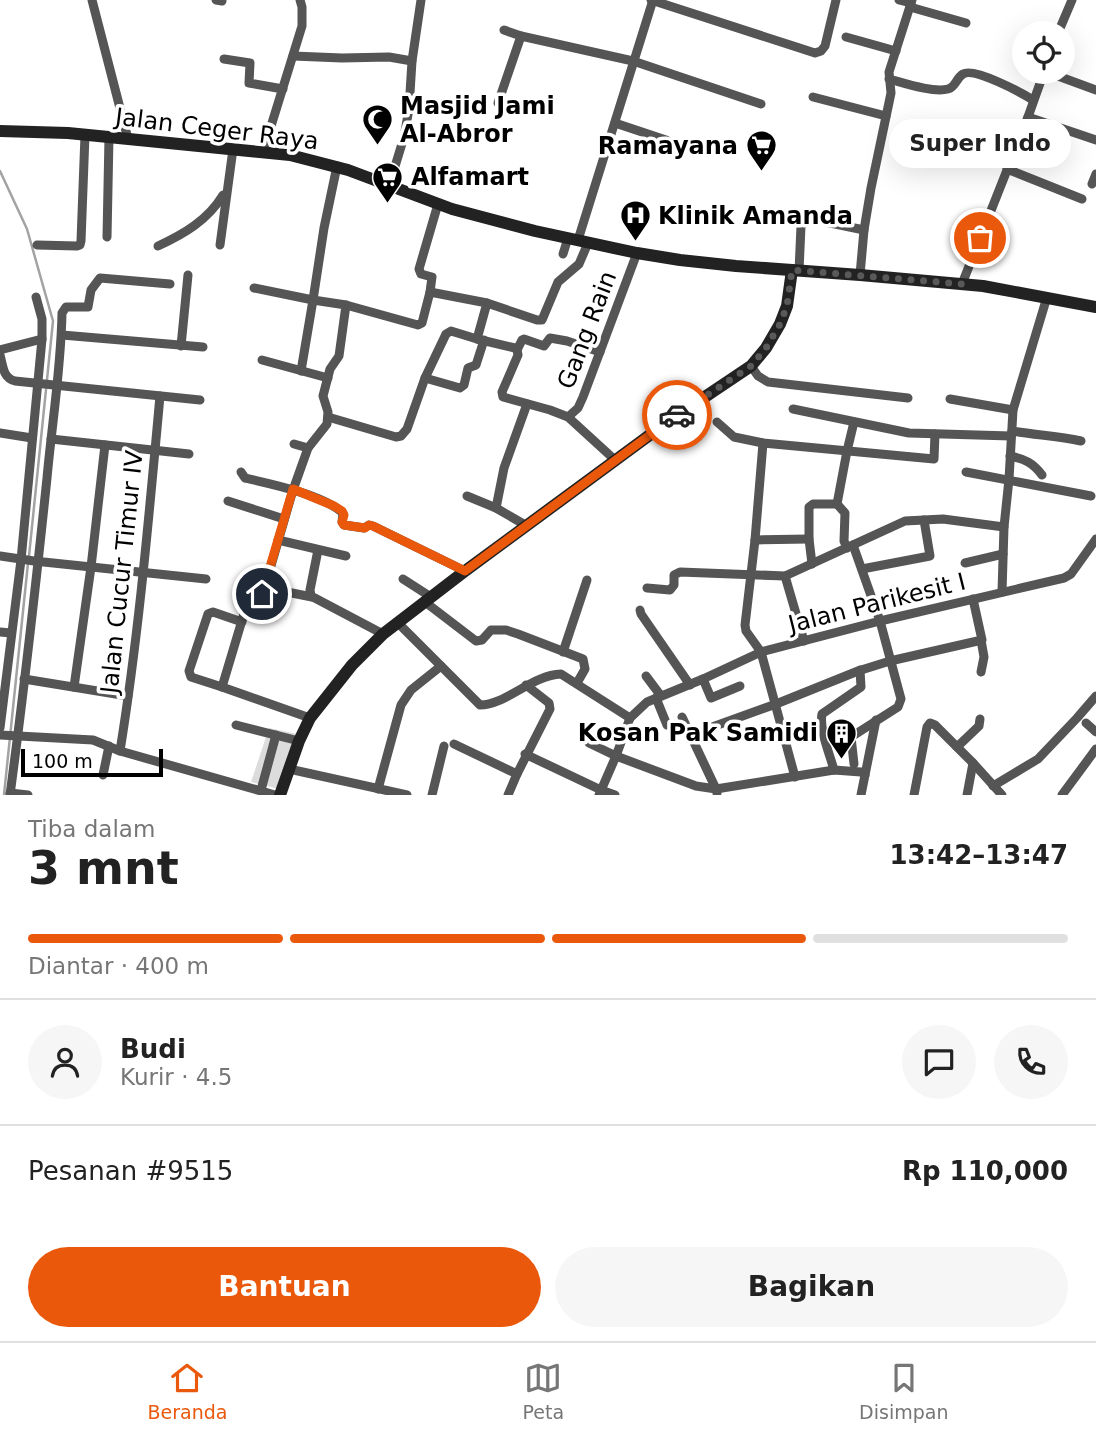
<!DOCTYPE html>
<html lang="id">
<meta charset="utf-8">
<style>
body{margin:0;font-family:"DejaVu Sans",sans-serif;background:#f6f6f6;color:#222;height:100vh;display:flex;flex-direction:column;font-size:26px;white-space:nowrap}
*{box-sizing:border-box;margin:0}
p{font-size:23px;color:#767676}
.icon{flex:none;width:38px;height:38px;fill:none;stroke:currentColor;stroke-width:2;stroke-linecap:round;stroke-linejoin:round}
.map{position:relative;height:795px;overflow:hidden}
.sheet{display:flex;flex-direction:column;background:#fff;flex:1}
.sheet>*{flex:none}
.fabs{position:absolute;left:1012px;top:21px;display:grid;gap:14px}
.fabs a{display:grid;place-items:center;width:63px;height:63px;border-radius:50%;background:#fff;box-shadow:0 7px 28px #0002;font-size:35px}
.scale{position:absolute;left:21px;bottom:18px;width:142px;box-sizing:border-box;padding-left:7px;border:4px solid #000;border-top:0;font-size:19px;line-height:24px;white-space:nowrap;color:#000;-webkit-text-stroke:5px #fff;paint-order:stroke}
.pin{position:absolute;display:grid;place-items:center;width:60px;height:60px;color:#fff;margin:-30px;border:4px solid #fff;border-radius:50%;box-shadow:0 2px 7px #0007}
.courier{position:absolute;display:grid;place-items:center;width:70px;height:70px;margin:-35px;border:5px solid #ea580c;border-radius:50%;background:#fff;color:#222;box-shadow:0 2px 9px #0007}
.bubble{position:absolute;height:49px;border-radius:24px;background:#fff;box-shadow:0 7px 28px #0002;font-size:23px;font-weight:600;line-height:49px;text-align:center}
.head em{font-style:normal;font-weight:600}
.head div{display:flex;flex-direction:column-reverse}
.head{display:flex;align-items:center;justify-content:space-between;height:119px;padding:0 28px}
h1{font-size:46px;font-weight:600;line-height:52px}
.bar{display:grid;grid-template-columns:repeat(4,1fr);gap:10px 7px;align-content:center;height:84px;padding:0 28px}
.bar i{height:9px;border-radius:5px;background:#e0e0e0}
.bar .on{background:#ea580c}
.bar p{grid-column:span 4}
.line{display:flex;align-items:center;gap:18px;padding:0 28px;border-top:2px solid #e0e0e0}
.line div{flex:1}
.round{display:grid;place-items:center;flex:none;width:74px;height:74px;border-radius:37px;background:#f6f6f6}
.action{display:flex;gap:14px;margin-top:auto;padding:14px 28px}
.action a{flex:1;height:80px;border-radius:42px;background:#ea580c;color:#fff;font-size:28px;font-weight:600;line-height:80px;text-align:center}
.action a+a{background:#f6f6f6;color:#222}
.dock{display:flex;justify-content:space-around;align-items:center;height:98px;border-top:2px solid #e0e0e0;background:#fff;font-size:19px;color:#767676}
.dock a{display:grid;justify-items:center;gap:4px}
.dock .on{color:#ea580c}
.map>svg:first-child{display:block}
.green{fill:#dcdcdc}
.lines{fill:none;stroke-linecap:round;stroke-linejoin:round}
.stream{stroke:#a3a3a3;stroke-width:2.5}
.street{stroke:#555;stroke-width:9}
.secondary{stroke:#222;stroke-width:12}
.done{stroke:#595959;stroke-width:7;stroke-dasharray:0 12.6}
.route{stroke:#ea580c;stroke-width:9}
.labels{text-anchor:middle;stroke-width:7;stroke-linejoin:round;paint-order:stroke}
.poi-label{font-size:24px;font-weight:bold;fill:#000;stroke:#fff;text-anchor:start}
.street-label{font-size:24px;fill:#000;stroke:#fff}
</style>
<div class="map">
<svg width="1096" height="795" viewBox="0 0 1096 795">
<rect width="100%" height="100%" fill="#fff"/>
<!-- green -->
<polygon class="green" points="269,728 297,734 279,789 251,782"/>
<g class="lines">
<!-- stream -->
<g class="stream">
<polyline points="0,171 27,229 53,321 29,556"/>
<polyline points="4,795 28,563"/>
</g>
<!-- street -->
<g class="street">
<polyline points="92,0 128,139"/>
<polyline points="216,0 222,1"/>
<polyline points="651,0 815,53 821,51 825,46 836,0"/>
<polyline points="899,0 911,3"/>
<polyline points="910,7 966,23"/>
<polyline points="1058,33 1072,0"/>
<polyline points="521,36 633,61 761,104"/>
<polyline points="846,37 896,51"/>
<polyline points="293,56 342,58 389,57 412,61"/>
<polyline points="224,59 250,63 249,83 283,89"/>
<polyline points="1047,72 1096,90"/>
<path d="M 889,79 C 904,83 933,93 948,89 C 956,87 956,78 963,74 C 974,67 1022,93 1033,100"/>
<polyline points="813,97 886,116"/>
<polyline points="498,103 521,36 504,30"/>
<polyline points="1028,117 1096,140"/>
<polyline points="615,123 666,140 680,150"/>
<polyline points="263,152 302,26 302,7 300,0"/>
<polyline points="1007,169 1082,199"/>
<polyline points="1092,184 1096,174"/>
<polyline points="389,186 404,137 409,109 412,61 421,0"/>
<polyline points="107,237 109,137"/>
<polyline points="578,240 653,0"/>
<polyline points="37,245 77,246 80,245 81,241 85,135"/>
<polyline points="220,245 233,149"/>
<path d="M 158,246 C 184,234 208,220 223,195"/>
<polyline points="563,254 568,238"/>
<polyline points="799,271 801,226 804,223 816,220 864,230"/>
<polyline points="860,275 864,230 871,188 891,93 889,72 912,0"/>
<polyline points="962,284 1028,117 1044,72"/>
<polyline points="254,288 313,300 301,371"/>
<polyline points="430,292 432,277 421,274 419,269 438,204"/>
<polyline points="487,303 537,320 542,320 558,282 579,264 588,243"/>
<polyline points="346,305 418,325 422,323 430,292 487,303 477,339 515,348 517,350 518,355 502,392 503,397 550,410 568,417 615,460"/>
<polyline points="62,335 203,347"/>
<polyline points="181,346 188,275"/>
<polyline points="0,350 42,339"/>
<polyline points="517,350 522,340 524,339 544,346 550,338 567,341 600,352"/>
<path d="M 0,355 C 3,366 3,378 15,381 L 200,400"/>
<polyline points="262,360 328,378"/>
<polyline points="751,366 758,376 768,382 908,398"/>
<polyline points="425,378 460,388 464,385 468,368 476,365 484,340"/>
<polyline points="950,399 1013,410"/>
<polyline points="793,409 909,433 1011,436"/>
<polyline points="328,417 396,437 401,436 407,429 425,378 446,334 451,331 477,339"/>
<polyline points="568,417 578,408 583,397 637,253"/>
<polyline points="717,422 734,437 763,443 934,459 935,434"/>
<path d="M 1012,431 C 1035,435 1058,436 1081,441"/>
<polyline points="0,433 32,438"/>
<polyline points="51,439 189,454"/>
<polyline points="763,443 755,540 745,625 746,631 761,652 795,777"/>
<polyline points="294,444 308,448"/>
<path d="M 1010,456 C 1025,459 1033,463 1042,475"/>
<path d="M 241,472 L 245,478 C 272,484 323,495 343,513 L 342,522 L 344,525 L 364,528 L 369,525 L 373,526 L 465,571"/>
<polyline points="966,472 1091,496"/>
<polyline points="467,496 496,508 527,526"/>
<polyline points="228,501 284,519"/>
<polyline points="496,508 504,468 527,404"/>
<polyline points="278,540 346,556"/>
<polyline points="755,540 809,539"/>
<polyline points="853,545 880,621 901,699 898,707 851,737 854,764"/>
<polyline points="847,548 844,541 845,513 837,504 847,451 854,422"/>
<polyline points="318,550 310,590 311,596 383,634"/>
<polyline points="0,556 34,561 206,579"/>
<polyline points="965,563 1003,554"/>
<polyline points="812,564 809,539 809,507 813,504 837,504"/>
<polyline points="862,569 930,556 924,520"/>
<polyline points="785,576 804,641"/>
<polyline points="403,579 431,597"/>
<polyline points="647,588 670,590 674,585 674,575 680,572 785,576 905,521 943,519 1004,527"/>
<polyline points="287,592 312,597"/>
<polyline points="1002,592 1004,527 1009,479 1013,410 1047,297"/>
<polyline points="425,602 476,641 482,640 491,630 506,630 518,634 583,659 585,669 577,683"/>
<polyline points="640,610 641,614 690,685"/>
<path d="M 398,623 L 480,705 C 506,705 532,675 561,674 L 630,718"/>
<polyline points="0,632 11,633"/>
<polyline points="981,640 984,657 981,672"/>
<polyline points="563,652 587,580"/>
<polyline points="646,676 661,696"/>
<polyline points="24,679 128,696"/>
<polyline points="703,679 711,698 740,686"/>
<polyline points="74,687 91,567 105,445"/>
<polyline points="222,687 191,677 189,671 208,614 213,612 242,622"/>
<polyline points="656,698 667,725"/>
<polyline points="682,717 716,789 717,793"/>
<path d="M 310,718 L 222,687 L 246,607 C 250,600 258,600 263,593 L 293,490 L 308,448 L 327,424 L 328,412 L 323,396 L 330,369 L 339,356 L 346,305 L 313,300 L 324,228 L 337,166"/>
<polyline points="1086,723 1096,732"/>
<polyline points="236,725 299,741"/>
<polyline points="0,728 21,560 42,339 42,319 36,297"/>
<polyline points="0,735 93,740 120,751 275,795"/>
<polyline points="690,735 776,704 858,671 890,661 982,640 973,599"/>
<polyline points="589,743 616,756 696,786 716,789 834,770 861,772 865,775"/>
<polyline points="454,744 517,774 550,709 549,703 526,685"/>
<polyline points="957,747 979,726 980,719"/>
<path d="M 120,751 C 139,633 149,515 160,396"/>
<polyline points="525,754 601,790 615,795"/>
<polyline points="289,769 407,795"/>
<path d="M 834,770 C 830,755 819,729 822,714 L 861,687 L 860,670"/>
<polyline points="103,775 109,746"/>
<polyline points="993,786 1038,759 1077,718 1096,696"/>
<polyline points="378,789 401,705 411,690 441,666"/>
<polyline points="261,790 276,735"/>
<polyline points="10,793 28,795"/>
<path d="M 10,795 C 24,690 36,584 47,478 C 52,423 61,369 62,313 L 66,307 L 88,307 L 91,290 L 100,278 L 170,284"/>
<polyline points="432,795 444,746"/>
<polyline points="508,795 517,774"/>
<polyline points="599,795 616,756 630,718 647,702 703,679 761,652 880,621 1064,578 1071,574 1096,539"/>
<polyline points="861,795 876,720"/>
<polyline points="914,795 927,727 930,723 935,725 973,763 1002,795"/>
<polyline points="967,795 973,763"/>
<polyline points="1062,795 1096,749"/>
</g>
<!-- secondary -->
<g class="secondary">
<polyline points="0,131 68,133 290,155 348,170 452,209 535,231 637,253 680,260 736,266 860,275 983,286 1096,307"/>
<polyline points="280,795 299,741 310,718 352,665 383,634 465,571 666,423 751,366 766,348 780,324 787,306 792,270"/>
</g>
</g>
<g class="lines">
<!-- done -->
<polyline class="done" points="677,415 751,366 766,348 780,324 787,306 792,270 962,284 980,238"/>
<!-- route -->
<polyline class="route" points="262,594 293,489 334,506 342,511 344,515 342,522 344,525 365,528 369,525 373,526 465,571 677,415"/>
</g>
<!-- icons -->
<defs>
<symbol id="mosque-pin" viewBox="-11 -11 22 30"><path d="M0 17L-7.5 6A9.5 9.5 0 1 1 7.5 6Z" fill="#000" stroke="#fff"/><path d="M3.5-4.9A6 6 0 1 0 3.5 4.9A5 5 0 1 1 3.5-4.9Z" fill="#fff"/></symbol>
<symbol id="supermarket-pin" viewBox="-11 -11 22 30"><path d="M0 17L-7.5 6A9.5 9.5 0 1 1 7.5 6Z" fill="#000" stroke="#fff"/><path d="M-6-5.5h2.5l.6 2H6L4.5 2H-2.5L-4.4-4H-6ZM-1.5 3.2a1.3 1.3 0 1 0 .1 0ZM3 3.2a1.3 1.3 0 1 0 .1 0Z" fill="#fff"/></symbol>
<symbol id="hospital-pin" viewBox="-11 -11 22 30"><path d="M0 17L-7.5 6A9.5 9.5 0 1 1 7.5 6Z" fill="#000" stroke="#fff"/><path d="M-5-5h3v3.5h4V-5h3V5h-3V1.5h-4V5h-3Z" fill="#fff"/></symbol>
<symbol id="building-pin" viewBox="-11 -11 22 30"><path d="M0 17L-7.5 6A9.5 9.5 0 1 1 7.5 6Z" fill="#000" stroke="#fff"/><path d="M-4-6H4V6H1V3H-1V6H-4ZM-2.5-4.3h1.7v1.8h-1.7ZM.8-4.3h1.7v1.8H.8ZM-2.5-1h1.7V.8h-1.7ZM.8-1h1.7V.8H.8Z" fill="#fff"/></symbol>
</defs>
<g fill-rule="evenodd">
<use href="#mosque-pin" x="360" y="102" width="35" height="47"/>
<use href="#supermarket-pin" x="744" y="128" width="35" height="47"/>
<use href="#supermarket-pin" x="370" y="160" width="35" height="47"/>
<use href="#hospital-pin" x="618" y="198" width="35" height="47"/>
<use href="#building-pin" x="824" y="716" width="35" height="47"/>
</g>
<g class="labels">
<!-- poi labels -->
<g class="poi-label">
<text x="400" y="114">Masjid Jami<tspan x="400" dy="28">Al-Abror</tspan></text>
<text x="738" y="154" text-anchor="end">Ramayana</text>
<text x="411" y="185">Alfamart</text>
<text x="658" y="224">Klinik Amanda</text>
<text x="818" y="741" text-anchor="end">Kosan Pak Samidi</text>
</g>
<!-- street labels -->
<g class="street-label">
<text transform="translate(217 129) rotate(7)" y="8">Jalan Ceger Raya</text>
<text transform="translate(587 330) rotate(-69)" y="8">Gang Rain</text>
<text transform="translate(122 572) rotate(-84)" y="8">Jalan Cucur Timur IV</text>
<text transform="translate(877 603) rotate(-14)" y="8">Jalan Parikesit I</text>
</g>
</g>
</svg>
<div class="fabs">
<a><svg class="icon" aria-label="locate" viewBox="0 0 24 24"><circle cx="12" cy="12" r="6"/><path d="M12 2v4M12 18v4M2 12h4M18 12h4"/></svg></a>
</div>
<div class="scale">100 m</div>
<div class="pin" style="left:980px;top:238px;background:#ea580c"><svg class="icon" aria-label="bag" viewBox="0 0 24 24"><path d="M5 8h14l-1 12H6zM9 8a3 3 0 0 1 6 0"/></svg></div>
<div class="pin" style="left:262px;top:594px;background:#1f2937"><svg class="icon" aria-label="home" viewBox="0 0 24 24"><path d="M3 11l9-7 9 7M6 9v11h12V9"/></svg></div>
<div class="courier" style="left:677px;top:415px"><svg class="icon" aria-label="car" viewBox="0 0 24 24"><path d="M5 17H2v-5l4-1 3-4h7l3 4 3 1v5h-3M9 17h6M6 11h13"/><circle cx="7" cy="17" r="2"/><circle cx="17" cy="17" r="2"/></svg></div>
<div class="bubble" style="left:889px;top:119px;width:182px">Super Indo</div>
</div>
<section class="sheet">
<div class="head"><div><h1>3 mnt</h1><p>Tiba dalam</p></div><em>13:42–13:47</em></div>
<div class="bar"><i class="on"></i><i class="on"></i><i class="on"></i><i></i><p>Diantar · 400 m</p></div>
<div class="line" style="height:126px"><a class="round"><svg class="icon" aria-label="person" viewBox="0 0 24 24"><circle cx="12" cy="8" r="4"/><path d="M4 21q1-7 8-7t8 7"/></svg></a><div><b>Budi</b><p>Kurir · 4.5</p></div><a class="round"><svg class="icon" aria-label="chat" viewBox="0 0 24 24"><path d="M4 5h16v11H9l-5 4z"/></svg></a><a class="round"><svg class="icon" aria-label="phone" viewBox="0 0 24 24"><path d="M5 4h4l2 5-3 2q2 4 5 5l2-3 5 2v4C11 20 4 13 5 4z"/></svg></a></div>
<div class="line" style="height:91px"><div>Pesanan #9515</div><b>Rp 110,000</b></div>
<div class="action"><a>Bantuan</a><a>Bagikan</a></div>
</section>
<nav class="dock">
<a class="on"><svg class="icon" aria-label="home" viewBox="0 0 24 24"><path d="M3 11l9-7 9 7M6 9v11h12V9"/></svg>Beranda</a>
<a><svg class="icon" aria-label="map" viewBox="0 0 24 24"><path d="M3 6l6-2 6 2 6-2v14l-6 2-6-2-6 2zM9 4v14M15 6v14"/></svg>Peta</a>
<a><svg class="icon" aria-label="saved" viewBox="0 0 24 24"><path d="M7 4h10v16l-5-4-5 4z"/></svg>Disimpan</a>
</nav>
